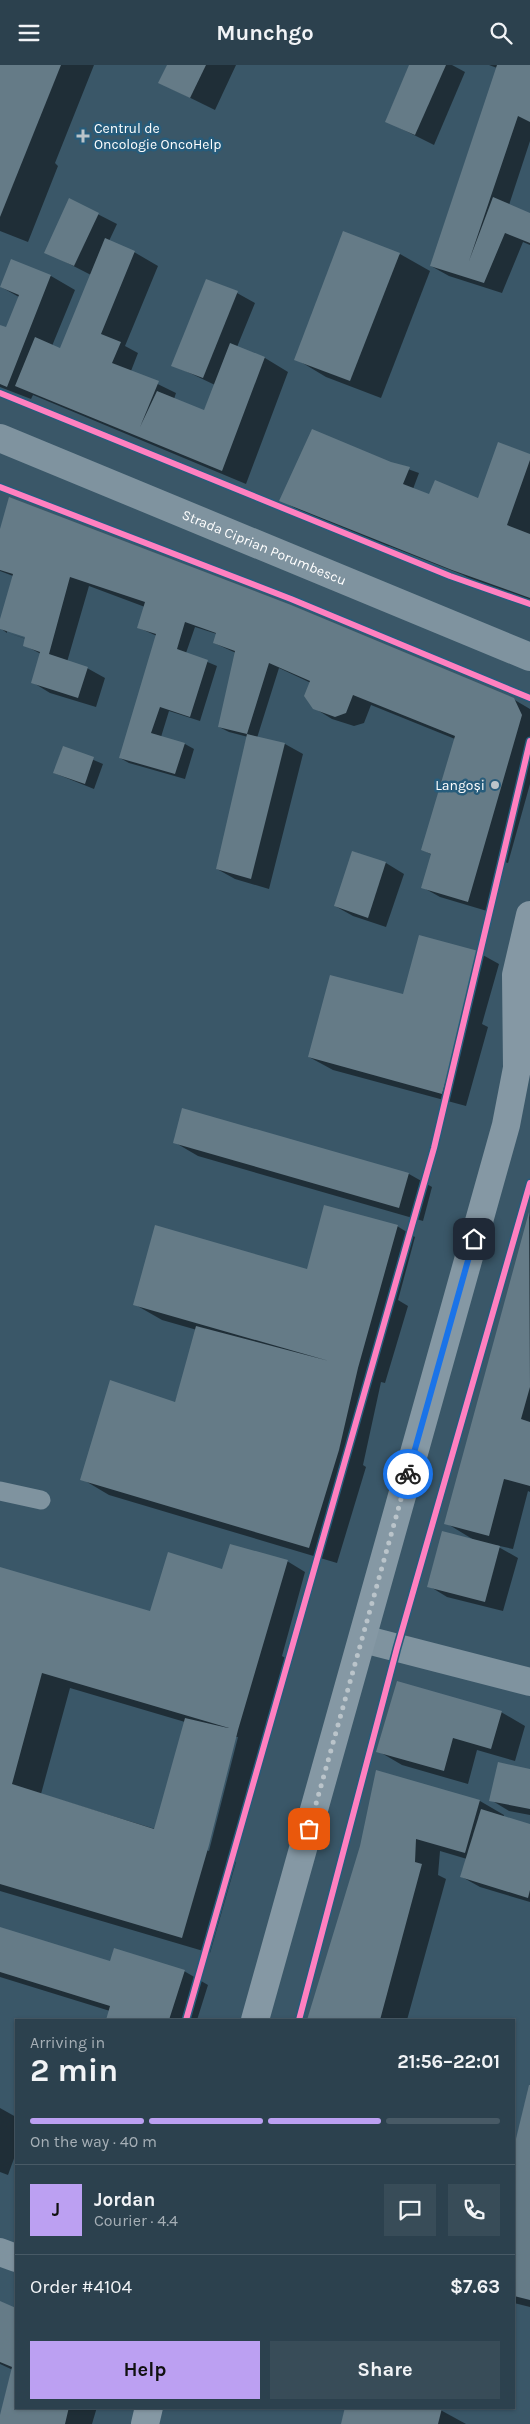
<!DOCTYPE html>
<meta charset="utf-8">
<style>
body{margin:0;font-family:Karla,sans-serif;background:#384c58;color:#f1f3f6;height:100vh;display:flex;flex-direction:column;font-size:19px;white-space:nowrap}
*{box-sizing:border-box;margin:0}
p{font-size:16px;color:#a6afb6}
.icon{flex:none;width:28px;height:28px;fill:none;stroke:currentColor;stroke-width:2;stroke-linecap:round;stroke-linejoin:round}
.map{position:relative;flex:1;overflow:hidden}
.drawer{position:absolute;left:15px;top:1954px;width:500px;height:390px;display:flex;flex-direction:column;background:#2c414e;border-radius:0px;box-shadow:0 1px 4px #0004,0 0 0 1px #485a66}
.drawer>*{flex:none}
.pin{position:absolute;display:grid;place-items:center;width:42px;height:42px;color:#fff;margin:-21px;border-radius:10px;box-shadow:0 2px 8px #0006}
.courier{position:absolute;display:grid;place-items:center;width:50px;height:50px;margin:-25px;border:4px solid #1a73e8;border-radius:50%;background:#fff;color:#222;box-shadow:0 1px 6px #0007}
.headline em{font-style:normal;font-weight:700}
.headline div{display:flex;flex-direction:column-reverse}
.headline{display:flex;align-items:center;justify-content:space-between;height:85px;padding:0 15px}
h1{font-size:32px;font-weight:700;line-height:38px}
.bar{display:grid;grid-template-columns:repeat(4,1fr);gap:8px 5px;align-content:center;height:60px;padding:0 15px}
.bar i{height:6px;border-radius:4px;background:#485a66}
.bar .selected{background:#bca0f2}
.bar p{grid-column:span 4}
.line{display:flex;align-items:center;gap:12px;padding:0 15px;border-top:1px solid #485a66}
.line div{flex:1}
.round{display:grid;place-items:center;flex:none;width:52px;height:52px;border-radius:0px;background:#384c58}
.primary-button{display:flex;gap:10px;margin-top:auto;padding:10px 15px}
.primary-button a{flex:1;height:58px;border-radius:0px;background:#bca0f2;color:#111;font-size:20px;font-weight:700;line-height:58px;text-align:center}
.primary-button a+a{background:#384c58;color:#f1f3f6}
header{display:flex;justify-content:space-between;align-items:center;height:65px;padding:0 15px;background:#2c414e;font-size:22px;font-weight:700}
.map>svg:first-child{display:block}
.shadow{fill:#0007;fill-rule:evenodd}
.building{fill:#657b87;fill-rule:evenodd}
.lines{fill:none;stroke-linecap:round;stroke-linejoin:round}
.service{stroke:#7f939f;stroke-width:19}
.minor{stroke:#7f939f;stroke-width:28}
.tertiary{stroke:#7f939f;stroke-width:28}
.secondary{stroke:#8598a4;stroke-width:28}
.cycleway-casing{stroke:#275c7b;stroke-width:9}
.cycleway{stroke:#ff80c0;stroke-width:6}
.done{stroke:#bac4ca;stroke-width:5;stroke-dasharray:0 9}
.route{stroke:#1a73e8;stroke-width:6}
.poi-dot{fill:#bac4ca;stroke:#275c7b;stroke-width:2}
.labels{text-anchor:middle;stroke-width:5;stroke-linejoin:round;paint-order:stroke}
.poi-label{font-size:14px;fill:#fff;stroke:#275c7b;text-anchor:start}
.street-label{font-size:14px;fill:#fff;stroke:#275c7b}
</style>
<header><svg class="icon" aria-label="menu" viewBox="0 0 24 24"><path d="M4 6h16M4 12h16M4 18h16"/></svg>Munchgo<svg class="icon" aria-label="search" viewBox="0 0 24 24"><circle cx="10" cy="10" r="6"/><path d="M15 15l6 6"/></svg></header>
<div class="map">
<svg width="530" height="2359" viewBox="0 0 530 2359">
<rect width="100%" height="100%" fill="#3a5768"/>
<!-- shadow -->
<g class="shadow">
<polygon points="0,0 94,0 55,98 58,101 28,177 0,166"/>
<polygon points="168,0 236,0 215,45 160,18"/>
<polygon points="410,0 452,0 465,7 434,80 386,56"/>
<polygon points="489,0 530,0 530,76 509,140 530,149 530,180 523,177 502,228 449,211 431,201 497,3"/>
<polygon points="70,135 117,159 109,176 134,187 158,201 125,281 138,288 131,306 176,328 174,334 204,346 215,320 173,300 237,228 255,238 237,282 265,293 288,307 246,419 33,330 31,334 0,322 0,261 7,264 19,232 1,222 12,196 51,211 75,225 52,281 60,285 91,210 46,187"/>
<polygon points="400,189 430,206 381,333 326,312 296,294"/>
<polygon points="530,390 530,537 478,518 463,510 389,481 388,483 305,449 281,435 391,398 419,408 413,424 430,431 479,435"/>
<polygon points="0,469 513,634 530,644 530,719 508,798 502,796 487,846 440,832 422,822 432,790 423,785 455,674 371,640 364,658 354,661 332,654 314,643 311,618 279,603 257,673 285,679 303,689 269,824 235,814 217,804 248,672 229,667 219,662 236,588 214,578 217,569 195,562 186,588 217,601 200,656 169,646 161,672 185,679 194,684 185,714 129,698 120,693 157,571 139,563 145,542 89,521 67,597 87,603 105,613 96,642 50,628 32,617 41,589 24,580 26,574 8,568 30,575 31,573 7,565 7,568 0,563 13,511 0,506"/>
<polygon points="63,682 103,699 94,724 54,708"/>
<polygon points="353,787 386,798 404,809 386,862 353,851 335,841"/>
<polygon points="481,889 499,899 482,959 488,962 466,1041 333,1005 309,992 411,933"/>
<polygon points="174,1077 409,1109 432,1122 423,1156 198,1091"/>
<polygon points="530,1149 530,1427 528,1426 513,1484 495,1480 518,1493 503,1546 447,1532 429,1521 474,1475 446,1458"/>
<polygon points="397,1161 415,1172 398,1235 408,1241 385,1318 381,1317 363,1400 366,1402 337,1498 109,1430 82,1414 175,1338 197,1265 162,1255 134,1239 308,1205"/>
<path d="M 287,1496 L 305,1507 L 282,1591 L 292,1597 L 266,1680 L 262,1679 L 233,1795 L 236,1797 L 210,1888 L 0,1826 L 0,1503 L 151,1547 L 223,1506 ZM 70,1623 L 185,1657 L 155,1764 L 41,1729 ZM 235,1672 L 238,1672 L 209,1786 L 206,1785 Z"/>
<polygon points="501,1647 525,1661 515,1696 477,1685 468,1719 402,1700 378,1686"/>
<polygon points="530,1706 530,1750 509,1746 491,1735"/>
<polygon points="377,1707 480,1736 504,1750 503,1753 530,1761 530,1837 480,1822 462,1812 467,1794 440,1786 438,1810 446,1814 407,1955 309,1955 361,1781"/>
<polygon points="0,1863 111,1897 184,1906 208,1920 197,1955 107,1955 110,1946 0,1912"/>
<polygon points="530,2022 530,2242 514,2238 514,2087"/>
<polygon points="0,2043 16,2052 16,2088 8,2110 0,2107"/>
<polygon points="0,2238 16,2245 16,2342 97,2342 92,2359 0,2359 13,2305 0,2299"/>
<polygon points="435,2342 466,2359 342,2359"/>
</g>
<!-- building -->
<g class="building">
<polygon points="0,0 61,0 0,152"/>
<polygon points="167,0 206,0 190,33 158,18"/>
<polygon points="409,0 446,0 415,70 385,57"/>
<polygon points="497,0 530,0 530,57 518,51 469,196 493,132 530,148 530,178 505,168 484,218 430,201"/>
<polygon points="69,133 99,148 74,201 44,188"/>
<polygon points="343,166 400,188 350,316 294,295"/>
<polygon points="105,173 135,186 101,269 121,277 112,298 159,316 140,362 157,326 204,345 230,278 265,292 222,406 15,321 35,272 60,283"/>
<polygon points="11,194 51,210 7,322 0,319 0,260 6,262 19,230 0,222"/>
<polygon points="206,214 238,226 203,313 171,301"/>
<polygon points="312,364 391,397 410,402 403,419 429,429 435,415 478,433 498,377 530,389 530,395 507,460 530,469 530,533 452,505 279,436"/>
<polygon points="9,432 291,540 514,633 522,650 468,837 421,823 431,789 421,785 455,671 353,630 346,648 335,652 313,644 304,631 310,616 269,598 247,669 218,662 235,586 213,578 216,568 185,557 177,584 208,595 190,652 160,642 151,668 185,678 175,709 119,693 156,569 137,563 145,537 70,512 49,589 88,602 78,633 31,618 40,587 23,581 25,572 0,564 0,554 13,509 0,505 0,464"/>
<polygon points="247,669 285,678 251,814 216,804"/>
<polygon points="63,681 94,692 85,719 53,708"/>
<polygon points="352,786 386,797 368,853 334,841"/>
<polygon points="419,870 482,887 442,1029 308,992 330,910 403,929"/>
<polygon points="182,1043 409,1108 399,1143 173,1078"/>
<polygon points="324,1140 398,1160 358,1303 339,1385 309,1483 80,1415 110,1315 175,1337 196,1261 329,1296 133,1240 155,1160 307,1204"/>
<polygon points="529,1147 530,1322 521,1354 530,1357 530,1421 504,1414 489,1471 444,1459"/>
<polygon points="442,1466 500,1481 485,1537 427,1522"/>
<path d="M 230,1479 L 288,1495 L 238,1665 L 209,1780 L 182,1873 L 0,1819 L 0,1502 L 150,1546 L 168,1487 L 222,1504 ZM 42,1608 L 229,1663 L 228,1663 L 185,1653 L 154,1764 L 12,1719 Z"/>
<polygon points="397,1616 502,1646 491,1684 453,1673 444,1706 376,1687"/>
<polygon points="498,1697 530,1704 530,1744 489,1736"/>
<polygon points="376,1705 480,1735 465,1788 416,1774 415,1797 422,1799 380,1955 307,1955 360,1781"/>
<polygon points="481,1744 530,1759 530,1825 528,1833 460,1812"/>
<polygon points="0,1862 110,1896 114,1883 185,1905 169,1955 106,1955 110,1941 0,1907"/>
<polygon points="529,2020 530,2020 530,2235 514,2231 514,2082"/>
<polygon points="0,2236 16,2243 16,2342 69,2342 65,2359 0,2359 0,2350 12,2302 0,2297"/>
<polygon points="345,2342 440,2342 442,2343 438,2359 341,2359"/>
</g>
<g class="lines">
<!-- service -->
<polyline class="service" points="0,1426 41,1435"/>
<!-- minor -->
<g class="minor">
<polyline points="363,1574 530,1617"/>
<polyline points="0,2187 16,2193"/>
</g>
<!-- tertiary -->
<path class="tertiary" id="s1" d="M 0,373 L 530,592"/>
<!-- secondary -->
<g class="secondary">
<polyline points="255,1955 506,1060 517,1003 516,910 530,850"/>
<polyline points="145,2359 149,2342"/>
</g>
<defs>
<g id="cycleway">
<polyline points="0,328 450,511 530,539"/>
<polyline points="0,422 291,534 530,633"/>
<polyline points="186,1955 434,1083 530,676"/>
<polyline points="299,1955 397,1583 530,1118"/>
</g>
</defs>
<!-- cycleway casing -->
<use href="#cycleway" class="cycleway-casing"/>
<!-- cycleway -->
<use href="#cycleway" class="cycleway"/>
</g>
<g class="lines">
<!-- done -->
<polyline class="done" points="309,1764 408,1409"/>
<!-- route -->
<polyline class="route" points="408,1409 474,1174"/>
</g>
<!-- markers -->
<g class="poi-dot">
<path d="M80.5 63.5h5v5h5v5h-5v5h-5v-5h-5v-5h5z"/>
<circle cx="495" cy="720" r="5"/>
</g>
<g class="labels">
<!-- poi labels -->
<g class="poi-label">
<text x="94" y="68">Centrul de<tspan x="94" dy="16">Oncologie OncoHelp</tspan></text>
<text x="485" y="725" text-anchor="end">Langoși</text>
</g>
<!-- street labels -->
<g class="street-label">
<text dy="5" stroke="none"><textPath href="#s1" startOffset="286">Strada Ciprian Porumbescu</textPath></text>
</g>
</g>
</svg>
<div class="pin" style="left:309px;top:1764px;background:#ea580c"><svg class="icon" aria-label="bag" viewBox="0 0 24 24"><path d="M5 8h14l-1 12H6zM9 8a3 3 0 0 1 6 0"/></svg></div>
<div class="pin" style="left:474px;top:1174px;background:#1f2937"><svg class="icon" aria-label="home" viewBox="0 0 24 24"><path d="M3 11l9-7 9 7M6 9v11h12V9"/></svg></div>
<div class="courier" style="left:408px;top:1409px"><svg class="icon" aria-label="bike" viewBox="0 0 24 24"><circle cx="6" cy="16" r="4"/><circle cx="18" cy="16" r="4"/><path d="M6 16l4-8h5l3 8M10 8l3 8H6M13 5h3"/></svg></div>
<section class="drawer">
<div class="headline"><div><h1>2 min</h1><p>Arriving in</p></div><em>21:56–22:01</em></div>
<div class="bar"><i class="selected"></i><i class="selected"></i><i class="selected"></i><i></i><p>On the way · 40 m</p></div>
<div class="line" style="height:90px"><b class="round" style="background:#bca0f2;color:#111">J</b><div><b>Jordan</b><p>Courier · 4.4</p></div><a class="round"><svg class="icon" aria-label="chat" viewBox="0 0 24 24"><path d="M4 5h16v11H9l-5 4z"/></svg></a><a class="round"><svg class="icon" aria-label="phone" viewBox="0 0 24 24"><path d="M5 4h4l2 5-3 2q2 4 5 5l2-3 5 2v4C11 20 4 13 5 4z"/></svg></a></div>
<div class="line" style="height:65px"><div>Order #4104</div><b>$7.63</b></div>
<div class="primary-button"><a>Help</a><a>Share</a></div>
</section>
</div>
